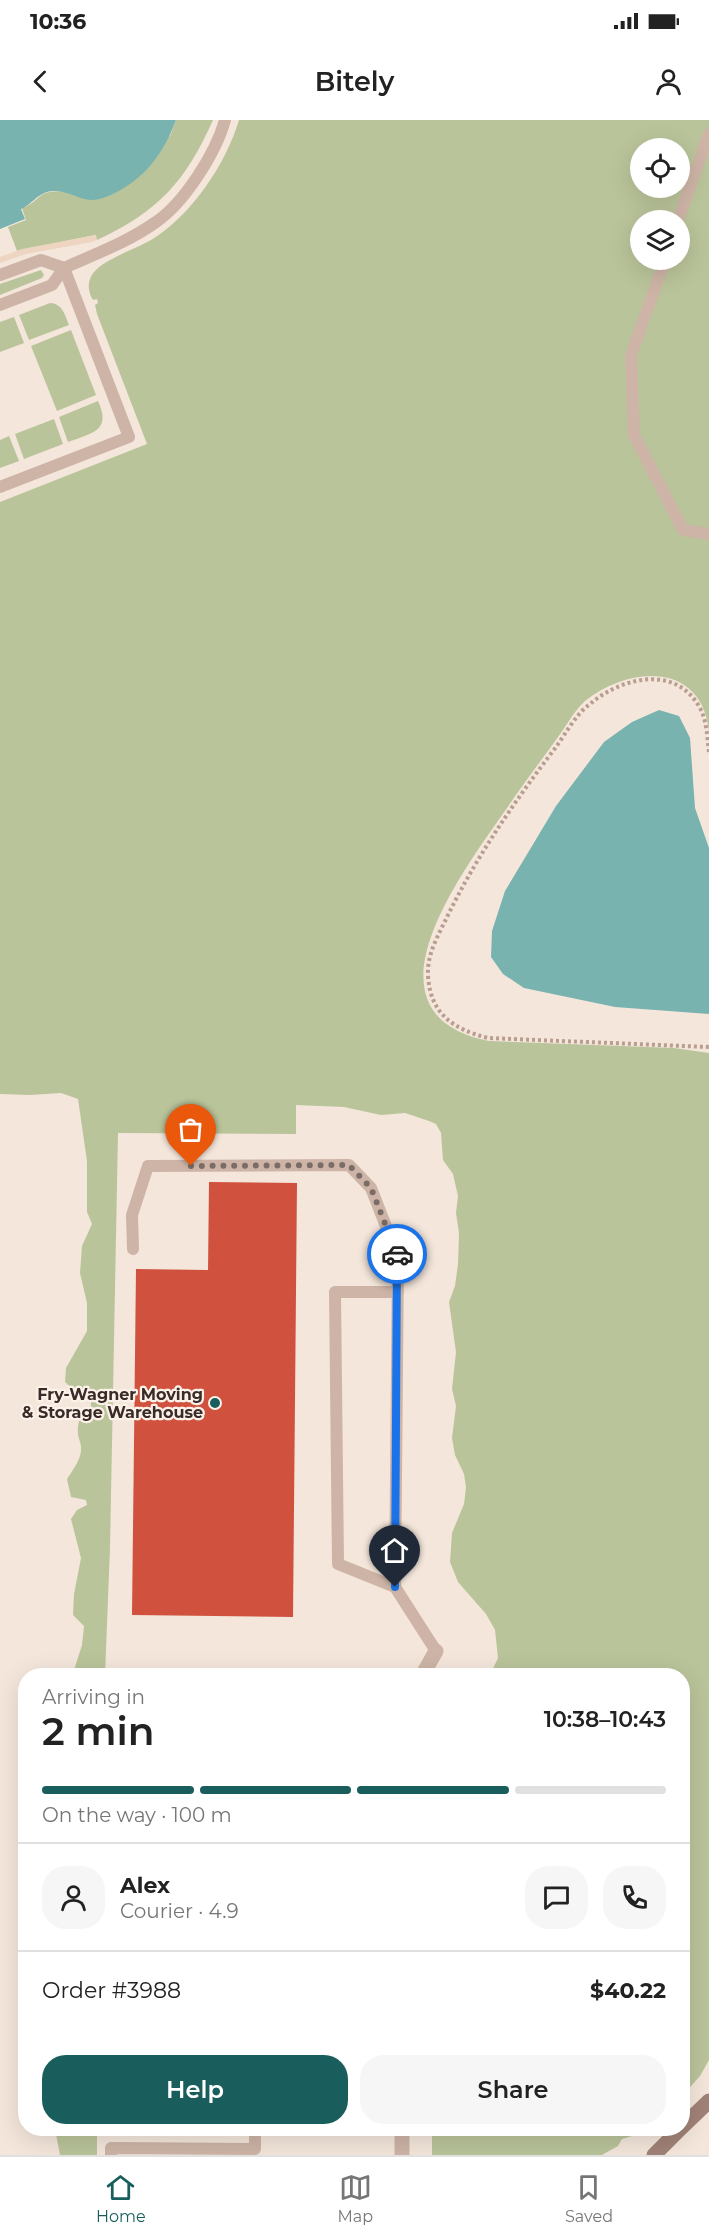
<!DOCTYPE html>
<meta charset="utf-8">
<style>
body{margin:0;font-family:Montserrat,sans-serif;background:#f6f6f6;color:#222;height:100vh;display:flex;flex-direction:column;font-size:22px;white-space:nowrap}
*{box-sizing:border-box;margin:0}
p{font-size:20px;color:#767676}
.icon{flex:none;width:33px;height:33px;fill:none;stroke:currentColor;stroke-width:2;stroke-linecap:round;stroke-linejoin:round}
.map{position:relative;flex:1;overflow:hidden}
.sheet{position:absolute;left:18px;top:1548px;width:672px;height:468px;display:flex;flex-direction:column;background:#fff;border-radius:24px;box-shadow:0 6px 24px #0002}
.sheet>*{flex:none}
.fabs{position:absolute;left:630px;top:18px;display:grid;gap:12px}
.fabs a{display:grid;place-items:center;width:60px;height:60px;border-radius:50%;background:#fff;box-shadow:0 6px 24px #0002;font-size:30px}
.pin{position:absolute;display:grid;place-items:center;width:51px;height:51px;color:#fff;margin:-62px -26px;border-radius:50% 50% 50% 0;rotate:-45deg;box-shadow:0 0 6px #0007}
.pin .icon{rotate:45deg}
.courier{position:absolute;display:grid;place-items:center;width:60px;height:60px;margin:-30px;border:4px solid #1a73e8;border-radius:50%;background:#fff;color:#222;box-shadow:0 2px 8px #0007}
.head em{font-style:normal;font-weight:600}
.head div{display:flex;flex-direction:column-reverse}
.head{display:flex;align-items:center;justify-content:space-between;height:102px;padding:0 24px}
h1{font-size:39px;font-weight:600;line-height:45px}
.bar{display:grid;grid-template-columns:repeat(4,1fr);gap:9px 6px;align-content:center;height:72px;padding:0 24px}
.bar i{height:8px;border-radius:4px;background:#e0e0e0}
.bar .on{background:#195e5c}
.bar p{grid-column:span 4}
.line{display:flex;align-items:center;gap:15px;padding:0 24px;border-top:2px solid #e0e0e0}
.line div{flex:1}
.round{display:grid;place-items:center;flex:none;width:63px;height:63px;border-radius:24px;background:#f6f6f6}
.button{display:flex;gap:12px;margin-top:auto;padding:12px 24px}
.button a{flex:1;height:69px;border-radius:24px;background:#195e5c;color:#fff;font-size:24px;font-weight:600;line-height:69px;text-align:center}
.button a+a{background:#f6f6f6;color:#222}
.status{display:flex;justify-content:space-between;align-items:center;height:42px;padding:0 30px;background:#fff;direction:ltr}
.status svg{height:16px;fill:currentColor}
header{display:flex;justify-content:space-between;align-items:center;height:78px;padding:0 24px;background:#fff;font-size:27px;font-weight:600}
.menu{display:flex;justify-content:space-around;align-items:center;height:84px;border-top:2px solid #e0e0e0;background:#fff;font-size:16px;color:#767676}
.menu a{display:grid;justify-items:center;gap:3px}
.menu .on{color:#195e5c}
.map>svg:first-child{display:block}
.green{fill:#bac49a;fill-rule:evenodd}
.plaza{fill:#edd5c1}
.water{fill:#78b3b0}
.building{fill:#d0523e}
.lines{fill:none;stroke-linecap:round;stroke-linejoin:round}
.path{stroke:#b99e90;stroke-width:4;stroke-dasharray:3 3;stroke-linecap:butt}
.service{stroke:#cdb4a6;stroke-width:12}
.minor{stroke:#cdb4a6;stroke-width:15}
.secondary{stroke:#a18277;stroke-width:15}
.done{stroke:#7a6c67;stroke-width:6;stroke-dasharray:0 10.8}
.route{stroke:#1a73e8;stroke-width:8}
.poi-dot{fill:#195e5c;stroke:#fbf1e8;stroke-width:2}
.labels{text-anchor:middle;stroke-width:4.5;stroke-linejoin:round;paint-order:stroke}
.poi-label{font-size:16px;font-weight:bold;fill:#392b28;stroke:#fbf1e8;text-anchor:end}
</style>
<div class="status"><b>10:36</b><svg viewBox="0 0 49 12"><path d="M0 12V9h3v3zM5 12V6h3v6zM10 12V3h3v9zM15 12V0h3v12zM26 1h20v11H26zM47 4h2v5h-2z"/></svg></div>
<header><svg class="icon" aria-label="back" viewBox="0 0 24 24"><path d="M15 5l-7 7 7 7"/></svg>Bitely<svg class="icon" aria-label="person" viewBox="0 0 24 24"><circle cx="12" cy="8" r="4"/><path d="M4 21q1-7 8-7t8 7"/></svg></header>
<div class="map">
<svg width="709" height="2035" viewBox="0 0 709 2035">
<rect width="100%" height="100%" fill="#f4e6db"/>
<!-- green -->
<g class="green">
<path d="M 176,0 L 213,0 C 186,61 158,92 97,120 L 95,115 L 17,131 L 8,107 L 26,100 L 22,88 C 42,81 36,69 64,72 L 170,16 Z"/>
<path d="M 239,0 L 709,0 L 709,611 C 701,541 629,546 585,581 C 574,591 567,605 558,617 C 541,641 523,664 507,688 C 464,750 353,894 489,921 L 674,928 L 709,933 L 709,1940 L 700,1956 L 683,1975 L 682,1556 L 490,1555 L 498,1538 L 495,1510 L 486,1494 L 458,1462 L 450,1442 L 452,1413 L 464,1384 L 466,1367 L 464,1354 L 455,1335 L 452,1318 L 456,1286 L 452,1269 L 456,1232 L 449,1182 L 455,1166 L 458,1144 L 459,1113 L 456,1093 L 458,1076 L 453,1054 L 443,1040 L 441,1013 L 436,1004 L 429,1001 L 405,993 L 381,995 L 344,987 L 296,985 L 296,1014 L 118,1013 L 110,1428 L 105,1555 L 74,1555 L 74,1550 L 82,1525 L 84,1506 L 73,1495 L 74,1474 L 81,1438 L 71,1399 L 77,1390 L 87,1385 L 86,1380 L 71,1377 L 67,1359 C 72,1351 80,1341 81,1331 C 82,1320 75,1318 79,1301 L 91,1292 L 91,1279 L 79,1275 L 65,1262 L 66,1248 L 87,1211 L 87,1183 L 80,1153 L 82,1126 L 92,1104 L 87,1092 L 87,1041 L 78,979 L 61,973 L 30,975 L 0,974 L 0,382 L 147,324 L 97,194 L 95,185 L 98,183 L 97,179 L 93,180 C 87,171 87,159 95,151 C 104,140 137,128 151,120 C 191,96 226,44 239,0 ZM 640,28 L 680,28 L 680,68 L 640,68 ZM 640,100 L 680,100 L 680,140 L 640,140 Z"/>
<polygon points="41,150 44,155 42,158 0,175 0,164"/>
<path d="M 50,183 C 63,184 65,195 69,205 L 29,220 L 19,195 Z"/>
<polygon points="14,197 24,223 0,232 0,202"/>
<polygon points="71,210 96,275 57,291 31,226"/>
<path d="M 98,281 C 112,311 92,313 68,322 L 59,297 Z"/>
<polygon points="54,299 63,324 24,339 15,314"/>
<polygon points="9,316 19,341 0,348 0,320"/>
<polygon points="58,2008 97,2009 97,2035 60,2035 56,2014"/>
<polygon points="432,2009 432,2008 640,2009 632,2016 622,2019 618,2026 602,2035 432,2035"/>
</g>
<!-- plaza -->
<polygon class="plaza" points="96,115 97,120 92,122 26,134 0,143 0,137 22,129"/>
<!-- water -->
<g class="water">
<path d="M 0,0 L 176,0 C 164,33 144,60 111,75 C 105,77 99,80 93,80 C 79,80 67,70 53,71 C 38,72 33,84 21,89 L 25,99 L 0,109 Z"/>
<polygon points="659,590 679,596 690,618 695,688 709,728 709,894 615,887 524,868 503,854 491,837 492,811 505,771 556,686 604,622 632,602"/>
</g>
<!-- building -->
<polygon class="building" points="209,1062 297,1063 293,1497 132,1495 136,1149 208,1150"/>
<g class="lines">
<!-- path -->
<path class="path" d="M 709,632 C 707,617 707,601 700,588 C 676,544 622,557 590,584 C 576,594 566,613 556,627 C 515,681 478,734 448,795 C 439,814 427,833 428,855 C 430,894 453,909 488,918 L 709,927"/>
<!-- service -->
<g class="service">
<polyline points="678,100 709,14"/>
<polyline points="665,140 631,235 634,315 683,410 709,414"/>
<polyline points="0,155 41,140 64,148 52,165 0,185"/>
<path d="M 0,367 L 129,317 L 64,148 C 95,134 128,122 156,102 C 184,83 216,33 225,0"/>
<polyline points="133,1129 132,1095 148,1046 349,1045 371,1068 398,1137 395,1467 436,1531"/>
<polyline points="395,1467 338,1444 335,1172 398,1172"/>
<polyline points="111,2035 111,2028 255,2029 255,2008"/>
</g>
<!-- minor -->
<g class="minor">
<polyline points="422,1556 436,1531"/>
<polyline points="402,2035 402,2008"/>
</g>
<!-- secondary -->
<g class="secondary">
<polyline points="682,2007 709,1981"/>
<polyline points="654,2035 681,2008"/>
</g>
</g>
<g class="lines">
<!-- done -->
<polyline class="done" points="191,1046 349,1045 371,1068 397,1134"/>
<!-- route -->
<polyline class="route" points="395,1467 397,1134"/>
</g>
<!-- markers -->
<circle class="poi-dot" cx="215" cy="1283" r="6"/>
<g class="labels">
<!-- poi labels -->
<g class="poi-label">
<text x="203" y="1280">Fry-Wagner Moving<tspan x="203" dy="18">&amp; Storage Warehouse</tspan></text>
</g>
</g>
</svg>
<div class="fabs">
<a><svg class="icon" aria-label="locate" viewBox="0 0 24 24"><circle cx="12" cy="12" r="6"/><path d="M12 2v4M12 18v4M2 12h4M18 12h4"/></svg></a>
<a><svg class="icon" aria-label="layers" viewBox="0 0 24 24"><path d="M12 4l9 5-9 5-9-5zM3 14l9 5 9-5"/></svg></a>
</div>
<div class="pin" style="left:191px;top:1046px;background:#ea580c"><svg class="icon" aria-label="bag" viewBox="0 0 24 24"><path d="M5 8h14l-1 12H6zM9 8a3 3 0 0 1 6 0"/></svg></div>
<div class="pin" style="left:395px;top:1467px;background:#1f2937"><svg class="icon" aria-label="home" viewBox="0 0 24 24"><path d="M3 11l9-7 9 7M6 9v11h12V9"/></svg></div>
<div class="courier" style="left:397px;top:1134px"><svg class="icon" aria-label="car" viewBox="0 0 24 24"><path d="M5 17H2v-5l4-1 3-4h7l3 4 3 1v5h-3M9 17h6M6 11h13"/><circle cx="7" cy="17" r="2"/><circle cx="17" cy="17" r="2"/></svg></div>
<section class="sheet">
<div class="head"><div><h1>2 min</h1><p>Arriving in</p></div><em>10:38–10:43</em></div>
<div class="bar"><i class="on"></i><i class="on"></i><i class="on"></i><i></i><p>On the way · 100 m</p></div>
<div class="line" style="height:108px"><a class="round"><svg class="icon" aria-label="person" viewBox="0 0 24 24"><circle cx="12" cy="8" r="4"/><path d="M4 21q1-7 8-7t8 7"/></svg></a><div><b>Alex</b><p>Courier · 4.9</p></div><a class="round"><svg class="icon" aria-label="chat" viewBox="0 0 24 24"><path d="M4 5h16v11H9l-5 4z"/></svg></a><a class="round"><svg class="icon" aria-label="phone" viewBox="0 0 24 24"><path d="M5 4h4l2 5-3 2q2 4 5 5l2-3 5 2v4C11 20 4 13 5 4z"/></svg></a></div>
<div class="line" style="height:78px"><div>Order #3988</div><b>$40.22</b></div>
<div class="button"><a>Help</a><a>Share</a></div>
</section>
</div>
<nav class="menu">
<a class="on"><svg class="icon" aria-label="home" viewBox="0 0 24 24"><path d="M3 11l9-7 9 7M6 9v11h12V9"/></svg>Home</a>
<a><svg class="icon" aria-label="map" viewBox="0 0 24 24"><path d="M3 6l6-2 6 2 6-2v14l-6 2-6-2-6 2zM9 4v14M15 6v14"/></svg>Map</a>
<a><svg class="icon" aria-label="saved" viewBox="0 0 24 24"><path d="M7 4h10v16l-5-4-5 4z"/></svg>Saved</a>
</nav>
